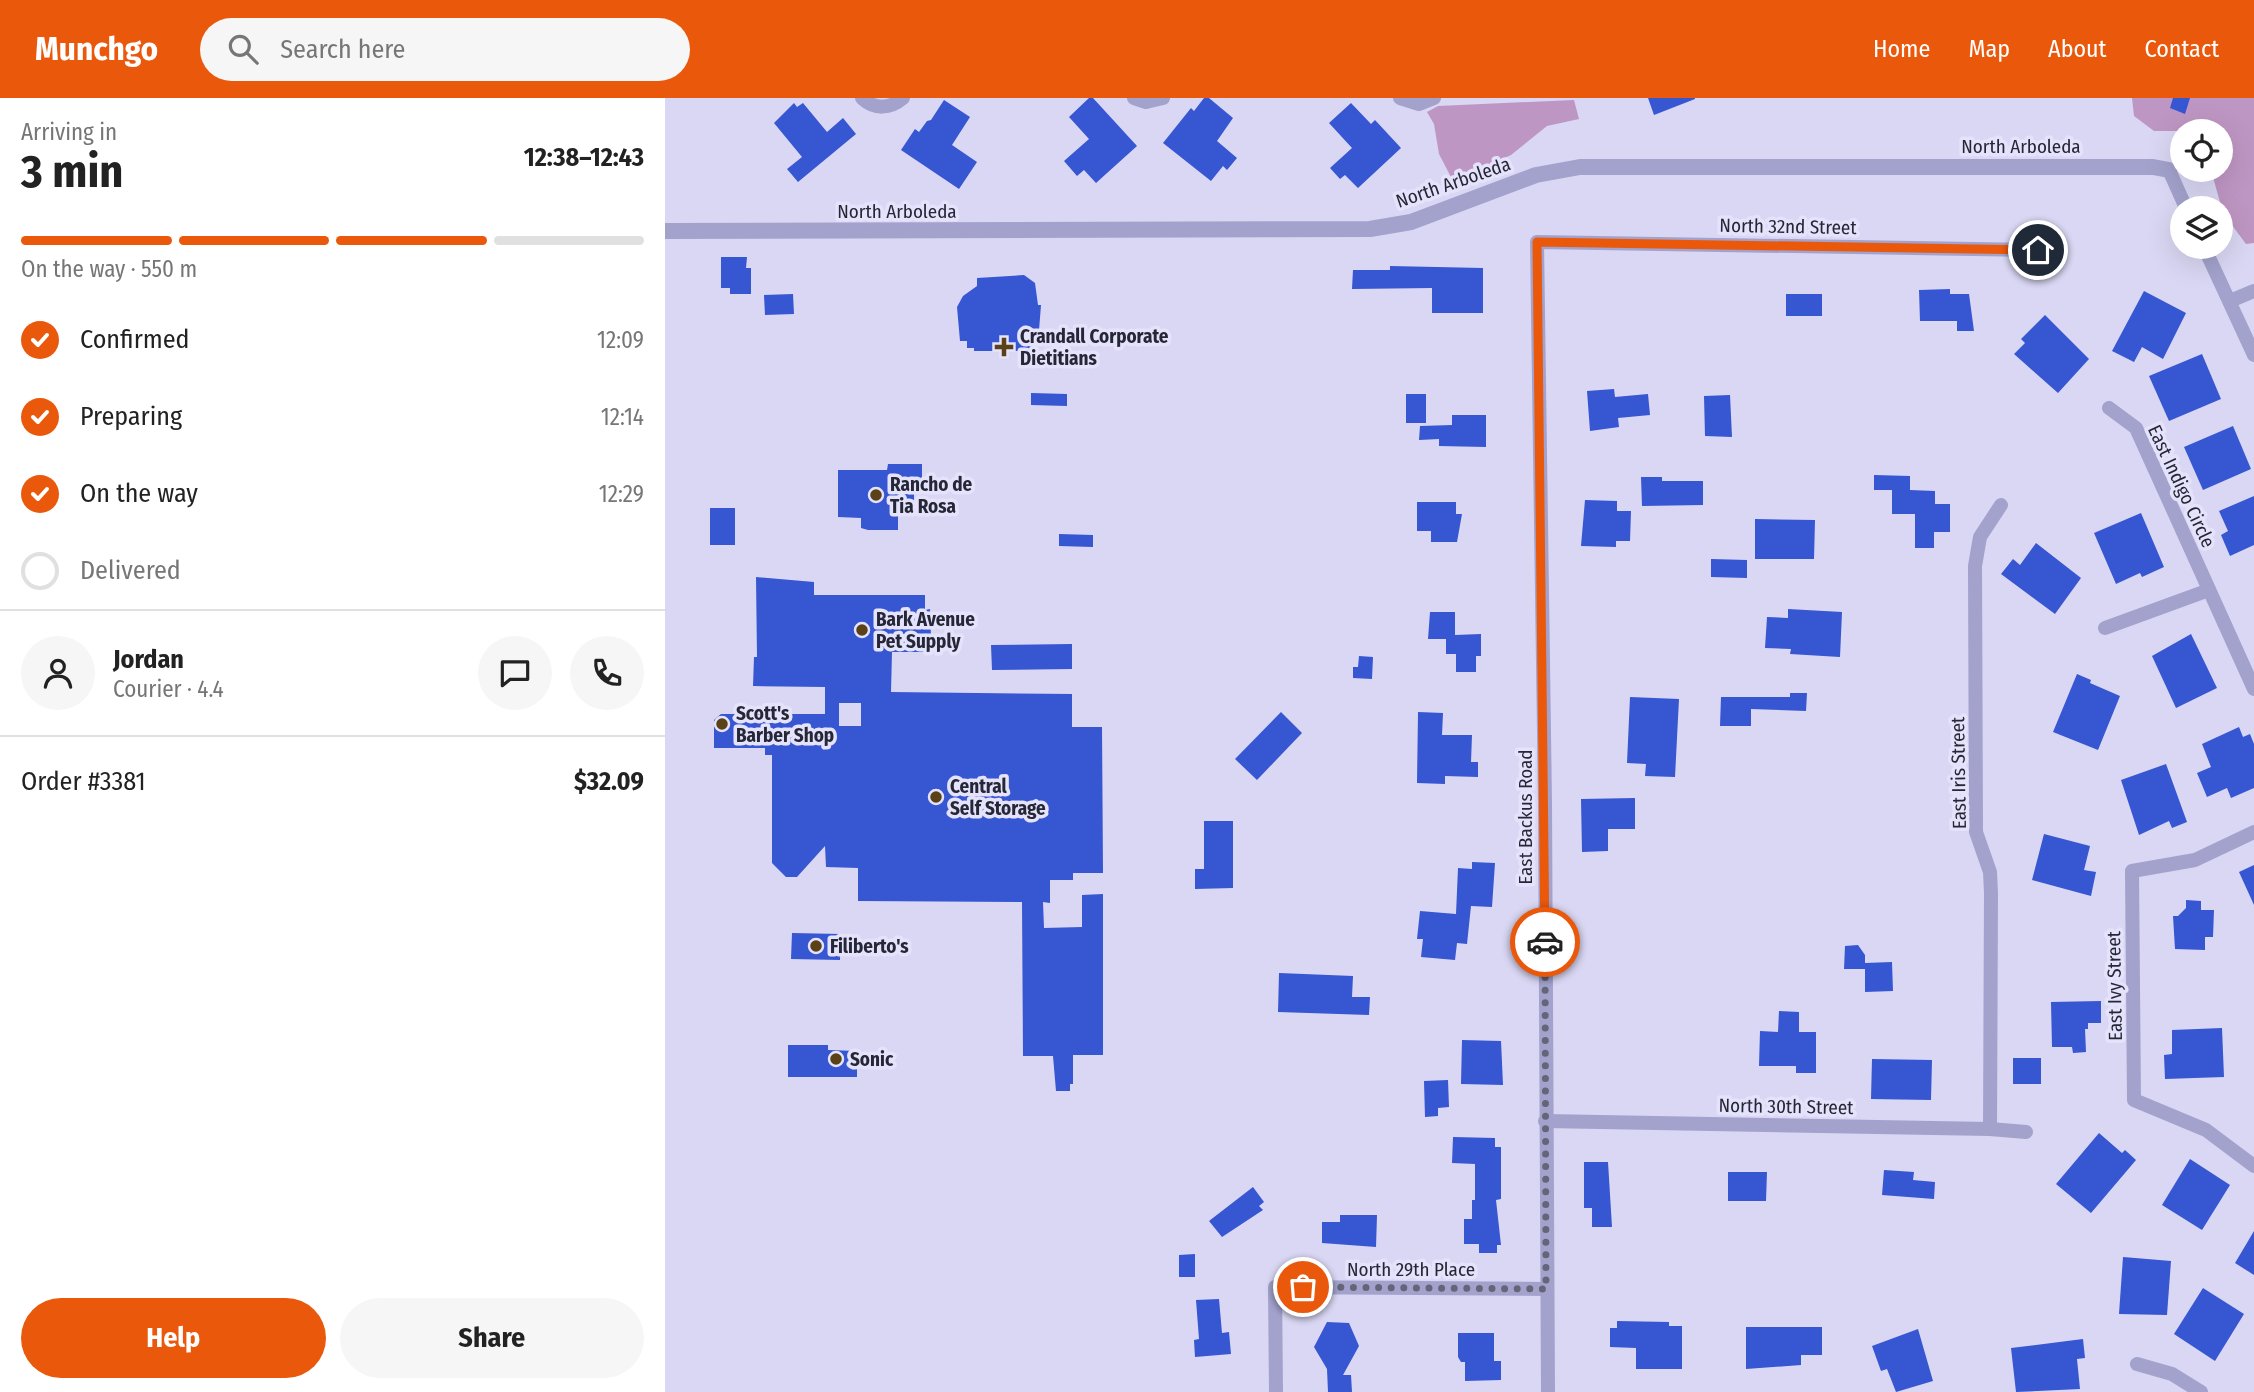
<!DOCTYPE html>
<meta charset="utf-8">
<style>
body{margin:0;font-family:"Fira Sans Condensed",sans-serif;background:#f6f6f6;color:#222;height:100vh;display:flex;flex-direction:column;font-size:26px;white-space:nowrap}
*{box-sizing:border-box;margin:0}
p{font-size:23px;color:#767676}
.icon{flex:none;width:38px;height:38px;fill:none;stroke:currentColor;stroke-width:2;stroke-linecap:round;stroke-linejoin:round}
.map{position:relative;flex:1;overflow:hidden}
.sheet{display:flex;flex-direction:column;background:#fff;width:665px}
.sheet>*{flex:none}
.tools{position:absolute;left:1505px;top:21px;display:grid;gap:14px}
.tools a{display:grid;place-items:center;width:63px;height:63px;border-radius:50%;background:#fff;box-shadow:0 7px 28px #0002;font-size:35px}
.pin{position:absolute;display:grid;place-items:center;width:60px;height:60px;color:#fff;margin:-30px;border:4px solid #fff;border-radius:50%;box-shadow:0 2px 7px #0007}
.courier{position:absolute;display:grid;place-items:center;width:70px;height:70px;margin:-35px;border:5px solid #ea580c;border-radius:50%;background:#fff;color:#222;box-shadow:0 2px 9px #0007}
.headline em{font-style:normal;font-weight:700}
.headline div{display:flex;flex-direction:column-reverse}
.headline{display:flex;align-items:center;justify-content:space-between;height:119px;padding:0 21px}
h1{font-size:46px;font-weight:700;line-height:52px}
.bar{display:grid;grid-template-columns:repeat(4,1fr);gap:10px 7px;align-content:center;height:84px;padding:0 21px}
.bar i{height:9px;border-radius:5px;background:#e0e0e0}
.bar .active{background:#ea580c}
.bar p{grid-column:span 4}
.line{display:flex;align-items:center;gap:18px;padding:0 21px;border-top:2px solid #e0e0e0}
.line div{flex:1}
.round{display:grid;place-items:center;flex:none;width:74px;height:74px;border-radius:37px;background:#f6f6f6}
ol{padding:0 21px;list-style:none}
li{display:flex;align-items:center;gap:21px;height:77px}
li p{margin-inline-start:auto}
li .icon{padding:7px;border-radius:50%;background:#ea580c;color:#fff;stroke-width:4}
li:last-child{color:#767676}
li i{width:38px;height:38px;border:4px solid #e0e0e0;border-radius:50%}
.primary-button{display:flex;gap:14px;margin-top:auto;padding:14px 21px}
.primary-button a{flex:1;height:80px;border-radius:42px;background:#ea580c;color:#fff;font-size:28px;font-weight:700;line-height:80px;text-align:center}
.primary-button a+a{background:#f6f6f6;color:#222}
header{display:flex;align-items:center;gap:42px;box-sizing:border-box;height:98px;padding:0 35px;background:#ea580c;color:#fff}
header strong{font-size:33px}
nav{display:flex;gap:38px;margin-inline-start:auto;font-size:24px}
.search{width:490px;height:63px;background:#f6f6f6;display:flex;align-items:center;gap:18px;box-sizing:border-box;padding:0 24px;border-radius:38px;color:#767676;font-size:26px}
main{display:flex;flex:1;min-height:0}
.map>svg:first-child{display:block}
.green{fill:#be96c3}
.building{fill:#3656d2;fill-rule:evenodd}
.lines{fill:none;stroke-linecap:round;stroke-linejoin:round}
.minor{stroke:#a2a2cc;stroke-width:14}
.tertiary{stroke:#a2a2cc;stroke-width:16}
.done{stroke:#646578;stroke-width:7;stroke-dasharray:0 12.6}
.route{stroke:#ea580c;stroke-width:9}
.poi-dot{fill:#5b4117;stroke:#e5e3fb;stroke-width:2.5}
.labels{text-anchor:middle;stroke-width:7;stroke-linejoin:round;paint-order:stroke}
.street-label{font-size:19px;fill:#252736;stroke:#e5e3fb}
.poi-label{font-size:19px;font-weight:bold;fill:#252736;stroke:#e5e3fb;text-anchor:start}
</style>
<header>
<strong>Munchgo</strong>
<div class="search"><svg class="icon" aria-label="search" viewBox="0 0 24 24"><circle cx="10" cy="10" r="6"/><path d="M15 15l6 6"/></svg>Search here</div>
<nav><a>Home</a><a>Map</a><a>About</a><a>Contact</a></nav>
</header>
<main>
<section class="sheet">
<div class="headline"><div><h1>3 min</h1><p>Arriving in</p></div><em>12:38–12:43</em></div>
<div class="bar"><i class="active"></i><i class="active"></i><i class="active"></i><i></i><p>On the way · 550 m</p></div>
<ol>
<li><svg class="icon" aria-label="check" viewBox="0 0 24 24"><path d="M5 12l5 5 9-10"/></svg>Confirmed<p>12:09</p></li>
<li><svg class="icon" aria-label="check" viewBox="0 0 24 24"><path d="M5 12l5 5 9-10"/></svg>Preparing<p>12:14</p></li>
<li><svg class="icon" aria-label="check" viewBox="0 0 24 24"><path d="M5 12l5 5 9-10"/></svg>On the way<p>12:29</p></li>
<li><i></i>Delivered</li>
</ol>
<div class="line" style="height:126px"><a class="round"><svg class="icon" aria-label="person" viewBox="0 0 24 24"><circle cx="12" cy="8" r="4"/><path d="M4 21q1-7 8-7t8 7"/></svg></a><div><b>Jordan</b><p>Courier · 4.4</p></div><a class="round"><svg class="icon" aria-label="chat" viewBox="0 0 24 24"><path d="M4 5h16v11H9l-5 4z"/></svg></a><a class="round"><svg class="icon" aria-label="phone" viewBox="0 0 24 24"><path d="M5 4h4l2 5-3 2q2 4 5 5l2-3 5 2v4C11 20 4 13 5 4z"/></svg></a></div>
<div class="line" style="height:91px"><div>Order #3381</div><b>$32.09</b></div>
<div class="primary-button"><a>Help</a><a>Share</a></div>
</section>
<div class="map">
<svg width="1589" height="1294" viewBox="0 0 1589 1294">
<rect width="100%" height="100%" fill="#d9d7f3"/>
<!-- green -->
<g class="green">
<polygon points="1467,0 1589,0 1589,145 1581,146 1558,115 1546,72 1556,72 1556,33 1489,33 1469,18"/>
<polygon points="909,2 914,21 882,28 846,57 788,83 774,56 769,26 762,14 773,8"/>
</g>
<!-- building -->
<g class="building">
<polygon points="424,0 428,0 472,48 431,85 419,72 412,78 399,63 424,41 404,19"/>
<polygon points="539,0 544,0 568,20 552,43 572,60 562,72 558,68 546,83 498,45 526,10 529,13"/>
<polygon points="983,0 1030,0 1030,1 989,17"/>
<polygon points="1508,0 1525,0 1520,16 1505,10"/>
<polygon points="279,2 305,19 287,47 312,64 294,91 236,52 250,31 254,34 262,23 266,22"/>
<polygon points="129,5 132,9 138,5 162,34 178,20 191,36 133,84 122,71 137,59 109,25"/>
<polygon points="686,5 706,26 710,22 736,50 693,90 680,77 675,81 665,70 687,50 664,25"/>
<polygon points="56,159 82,159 81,170 86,170 86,196 65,196 65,190 56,190"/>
<polygon points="725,168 818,170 818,215 767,215 767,190 687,191 688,172 725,172"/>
<polygon points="359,177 370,185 373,207 376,207 373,245 367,246 367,253 309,253 309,250 302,250 302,243 295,243 292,209 298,198 312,188 312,180"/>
<polygon points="1285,191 1285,196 1304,196 1309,233 1292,233 1292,223 1255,223 1254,192"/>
<polygon points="1479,193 1521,215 1498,261 1477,249 1469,264 1447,253"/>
<polygon points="128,196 129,216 100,217 99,197"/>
<rect x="1121" y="196" width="36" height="22"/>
<polygon points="1380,217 1424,261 1393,295 1349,256 1360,245 1356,241"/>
<polygon points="1537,256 1556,301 1504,323 1484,278"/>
<polygon points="949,291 950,299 983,296 985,317 953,320 954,329 925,333 922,293"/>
<polygon points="366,295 402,296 402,308 366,307"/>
<rect x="741" y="296" width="20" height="29"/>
<polygon points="1065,297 1067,339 1040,338 1039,298"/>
<polygon points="787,317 821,317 821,349 774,348 774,341 754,342 755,328 787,327"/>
<polygon points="1568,328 1586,371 1538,392 1519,349"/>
<polygon points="223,366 257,366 257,389 249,389 249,405 233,405 233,432 203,432 196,430 196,420 173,419 173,372 222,372"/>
<polygon points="1209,377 1245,378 1245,392 1270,393 1270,406 1285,406 1285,434 1269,434 1269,450 1250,450 1250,416 1227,416 1227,392 1209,392"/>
<polygon points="976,379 997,379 997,383 1038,383 1038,407 977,408"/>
<polygon points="1589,398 1589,447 1565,458 1556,437 1563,433 1554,413"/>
<polygon points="920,402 952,403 952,413 966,413 965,443 951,443 951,449 916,448"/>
<polygon points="752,404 791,404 791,416 797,416 792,444 766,444 766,433 752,433"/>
<rect x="45" y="410" width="25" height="37"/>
<polygon points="1476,415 1499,469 1477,479 1475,475 1451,486 1429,435"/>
<polygon points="1090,421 1150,422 1149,461 1090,461"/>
<polygon points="394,436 428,437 428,449 394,448"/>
<polygon points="1371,445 1416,480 1390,516 1336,476 1348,461 1355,467"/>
<polygon points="1046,461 1082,462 1082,480 1046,479"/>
<path d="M 91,479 L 149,484 L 149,497 L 260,497 L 260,512 L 265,511 L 266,540 L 260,540 L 261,554 L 227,554 L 226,594 L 407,596 L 407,629 L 437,629 L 438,775 L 408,775 L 408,782 L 385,782 L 385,805 L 378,804 L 379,830 L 417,829 L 417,797 L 438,796 L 438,957 L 408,957 L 408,986 L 405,986 L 405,993 L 391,993 L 388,958 L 358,958 L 357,804 L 193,803 L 193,770 L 161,769 L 160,748 L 132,779 L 121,779 L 107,765 L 107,657 L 100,657 L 100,650 L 49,650 L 49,622 L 56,616 L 160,616 L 160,589 L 88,588 L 89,559 L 92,559 ZM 174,605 L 196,605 L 196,628 L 174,628 Z"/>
<polygon points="1123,511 1177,514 1175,559 1125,556 1126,551 1100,550 1102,519 1123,520"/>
<polygon points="765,514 790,514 790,537 816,536 816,558 811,558 811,574 791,574 791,556 781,556 781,541 763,541"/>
<polygon points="1526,536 1552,590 1511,610 1487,558"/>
<polygon points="407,546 407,571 327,572 326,547"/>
<polygon points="694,558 708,559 707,581 688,580 688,569 693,569"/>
<polygon points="1412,576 1426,582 1425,585 1455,598 1433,652 1388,634"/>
<polygon points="1125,595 1142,595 1141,613 1086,611 1086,628 1055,628 1056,599 1125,599"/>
<polygon points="965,599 1014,601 1010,679 980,678 981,666 962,665"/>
<polygon points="616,614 637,635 592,682 570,661"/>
<polygon points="753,614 778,615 777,637 807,637 806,664 813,664 813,679 780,678 780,686 752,685"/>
<polygon points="1574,629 1578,639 1585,636 1589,646 1589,690 1566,700 1562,690 1542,699 1532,675 1546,669 1537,646"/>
<polygon points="1501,666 1522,724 1507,730 1504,723 1474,737 1456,682"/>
<polygon points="970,700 970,731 943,731 943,753 917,754 916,701"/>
<polygon points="539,723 568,723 568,790 530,791 530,771 539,771"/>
<polygon points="1379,736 1425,748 1419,772 1431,774 1426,798 1367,782"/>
<polygon points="807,764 830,765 827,809 806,808 802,846 792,845 790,862 756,859 758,841 752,841 755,813 791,816 793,770 807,771"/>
<polygon points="1589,767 1589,807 1574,774"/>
<polygon points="1521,802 1536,803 1536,812 1549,812 1548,839 1540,839 1540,852 1510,851 1508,818 1513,818 1521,810"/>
<polygon points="127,835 175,836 175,862 126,861"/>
<polygon points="1193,847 1200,857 1200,865 1227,864 1228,893 1200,894 1200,871 1179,871 1180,848"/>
<polygon points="614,875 688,878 687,899 705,899 704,917 613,914"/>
<polygon points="1436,903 1436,925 1423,925 1423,931 1420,931 1421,954 1408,955 1407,949 1387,949 1386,904"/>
<polygon points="1114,913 1134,914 1134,934 1151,934 1151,975 1131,975 1131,968 1094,968 1095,933 1113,934"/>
<polygon points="1557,930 1559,979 1500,981 1499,957 1507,956 1507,932"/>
<polygon points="797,942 836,943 838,987 796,986"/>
<polygon points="123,947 163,947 163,952 192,953 192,979 123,979"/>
<rect x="1348" y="960" width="28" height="26"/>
<polygon points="1207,961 1267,962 1266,1002 1206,1001"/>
<polygon points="783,982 784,1009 773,1010 773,1018 760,1019 759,983"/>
<polygon points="1434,1035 1457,1055 1460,1052 1471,1062 1426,1115 1391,1086"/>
<polygon points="788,1039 830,1040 830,1049 836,1049 836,1101 831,1102 836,1147 832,1147 832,1155 814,1155 814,1146 799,1146 799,1121 807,1121 807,1102 810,1102 810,1066 787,1065"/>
<polygon points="1525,1061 1565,1087 1537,1132 1497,1107"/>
<polygon points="919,1064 943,1064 947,1129 927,1129 927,1110 919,1110"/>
<polygon points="1219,1072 1249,1074 1248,1082 1270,1084 1269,1101 1217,1097"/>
<polygon points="1063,1074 1102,1074 1101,1103 1063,1103"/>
<polygon points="588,1089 599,1104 594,1108 598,1112 557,1139 544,1123"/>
<polygon points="675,1117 712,1117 711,1149 657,1145 657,1124 675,1124"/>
<polygon points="1589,1133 1589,1177 1570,1165"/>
<polygon points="530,1156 530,1179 514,1179 514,1157"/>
<polygon points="1458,1159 1506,1163 1502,1217 1454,1216"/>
<polygon points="1538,1190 1579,1216 1550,1263 1509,1236"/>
<polygon points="554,1201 557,1235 564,1234 566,1256 530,1259 529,1242 534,1241 531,1202"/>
<polygon points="952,1223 1004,1224 1004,1228 1017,1228 1017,1271 971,1271 971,1250 945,1249 945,1230 952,1230"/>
<polygon points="662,1224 684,1225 694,1248 678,1277 686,1277 687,1294 663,1294 662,1271 649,1249"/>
<polygon points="1081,1229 1157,1229 1157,1257 1136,1257 1136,1267 1081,1271"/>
<polygon points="1253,1231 1268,1283 1231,1294 1222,1271 1216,1273 1207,1248"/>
<polygon points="793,1235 829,1235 829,1263 836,1263 836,1282 800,1283 800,1264 796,1264 793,1259"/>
<polygon points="1418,1241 1420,1260 1412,1261 1415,1291 1351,1294 1346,1250"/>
</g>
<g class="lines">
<!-- minor -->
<g class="minor">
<path d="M 197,0 C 210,12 225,11 238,0"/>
<polyline points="469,0 481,4 498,0"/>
<polyline points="735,0 754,6 769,0"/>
<polyline points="1504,72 1521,110"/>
<polyline points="1539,149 1589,257"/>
<polyline points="1565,203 1589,193"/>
<polyline points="1444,310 1471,330 1589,591"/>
<polyline points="1440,530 1544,492"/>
<polyline points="1589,734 1530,762 1467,773 1469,1002 1541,1032 1589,1068"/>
<polyline points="880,1023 1325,1031 1361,1034"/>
<polyline points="1325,1031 1326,795 1325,774 1311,734 1310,468 1315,439 1336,407"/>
<polyline points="1472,1266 1507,1276 1536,1294"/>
<polyline points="611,1294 610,1189 881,1191"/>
<polyline points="883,1294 880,705 872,144 1372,152"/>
</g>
<!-- tertiary -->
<polyline class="tertiary" points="0,133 705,131 746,124 871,77 915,69 1488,69 1504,72"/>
</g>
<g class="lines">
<!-- done -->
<polyline class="done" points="638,1189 881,1191 880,844"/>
<!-- route -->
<polyline class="route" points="880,844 872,144 1373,152"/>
</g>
<!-- markers -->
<g class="poi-dot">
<path d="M335.5 238.5h7v7h7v7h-7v7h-7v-7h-7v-7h7z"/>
<circle cx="211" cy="397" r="7"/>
<circle cx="197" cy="532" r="7"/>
<circle cx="57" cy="626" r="7"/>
<circle cx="271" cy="699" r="7"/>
<circle cx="151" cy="848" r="7"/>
<circle cx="171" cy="961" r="7"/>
</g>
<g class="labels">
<!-- street labels -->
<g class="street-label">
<text x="1356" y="55">North Arboleda</text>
<text transform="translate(788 84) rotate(-19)" y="7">North Arboleda</text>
<text x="232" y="120">North Arboleda</text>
<text transform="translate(1123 128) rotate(1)" y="7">North 32nd Street</text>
<text transform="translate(1517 388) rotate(65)" y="7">East Indigo Circle</text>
<text transform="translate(1293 675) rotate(-91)" y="7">East Iris Street</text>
<text transform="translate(860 719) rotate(-90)" y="7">East Backus Road</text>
<text transform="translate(1449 888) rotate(-91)" y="7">East Ivy Street</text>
<text transform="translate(1121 1008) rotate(1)" y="7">North 30th Street</text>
<text x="746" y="1178">North 29th Place</text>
</g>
<!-- poi labels -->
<g class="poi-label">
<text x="355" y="245">Crandall Corporate<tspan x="355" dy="22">Dietitians</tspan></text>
<text x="225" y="393">Rancho de<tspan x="225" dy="22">Tia Rosa</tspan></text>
<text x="211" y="528">Bark Avenue<tspan x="211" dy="22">Pet Supply</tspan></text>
<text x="71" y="622">Scott's<tspan x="71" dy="22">Barber Shop</tspan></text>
<text x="285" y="695">Central<tspan x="285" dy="22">Self Storage</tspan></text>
<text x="165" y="855">Filiberto's</text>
<text x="185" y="968">Sonic</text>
</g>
</g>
</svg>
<div class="tools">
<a><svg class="icon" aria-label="locate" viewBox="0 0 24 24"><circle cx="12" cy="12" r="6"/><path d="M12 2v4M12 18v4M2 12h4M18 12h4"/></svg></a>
<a><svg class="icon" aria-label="layers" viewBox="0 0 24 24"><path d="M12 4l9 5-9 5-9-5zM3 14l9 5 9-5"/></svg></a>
</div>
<div class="pin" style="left:638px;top:1189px;background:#ea580c"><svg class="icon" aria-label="bag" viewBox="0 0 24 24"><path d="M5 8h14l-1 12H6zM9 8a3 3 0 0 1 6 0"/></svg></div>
<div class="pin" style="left:1373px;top:152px;background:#1f2937"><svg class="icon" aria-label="home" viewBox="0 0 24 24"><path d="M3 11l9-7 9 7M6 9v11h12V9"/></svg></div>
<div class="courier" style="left:880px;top:844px"><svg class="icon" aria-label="car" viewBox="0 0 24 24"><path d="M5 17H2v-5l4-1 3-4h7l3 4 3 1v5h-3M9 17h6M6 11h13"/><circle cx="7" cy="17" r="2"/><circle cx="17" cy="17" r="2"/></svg></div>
</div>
</main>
